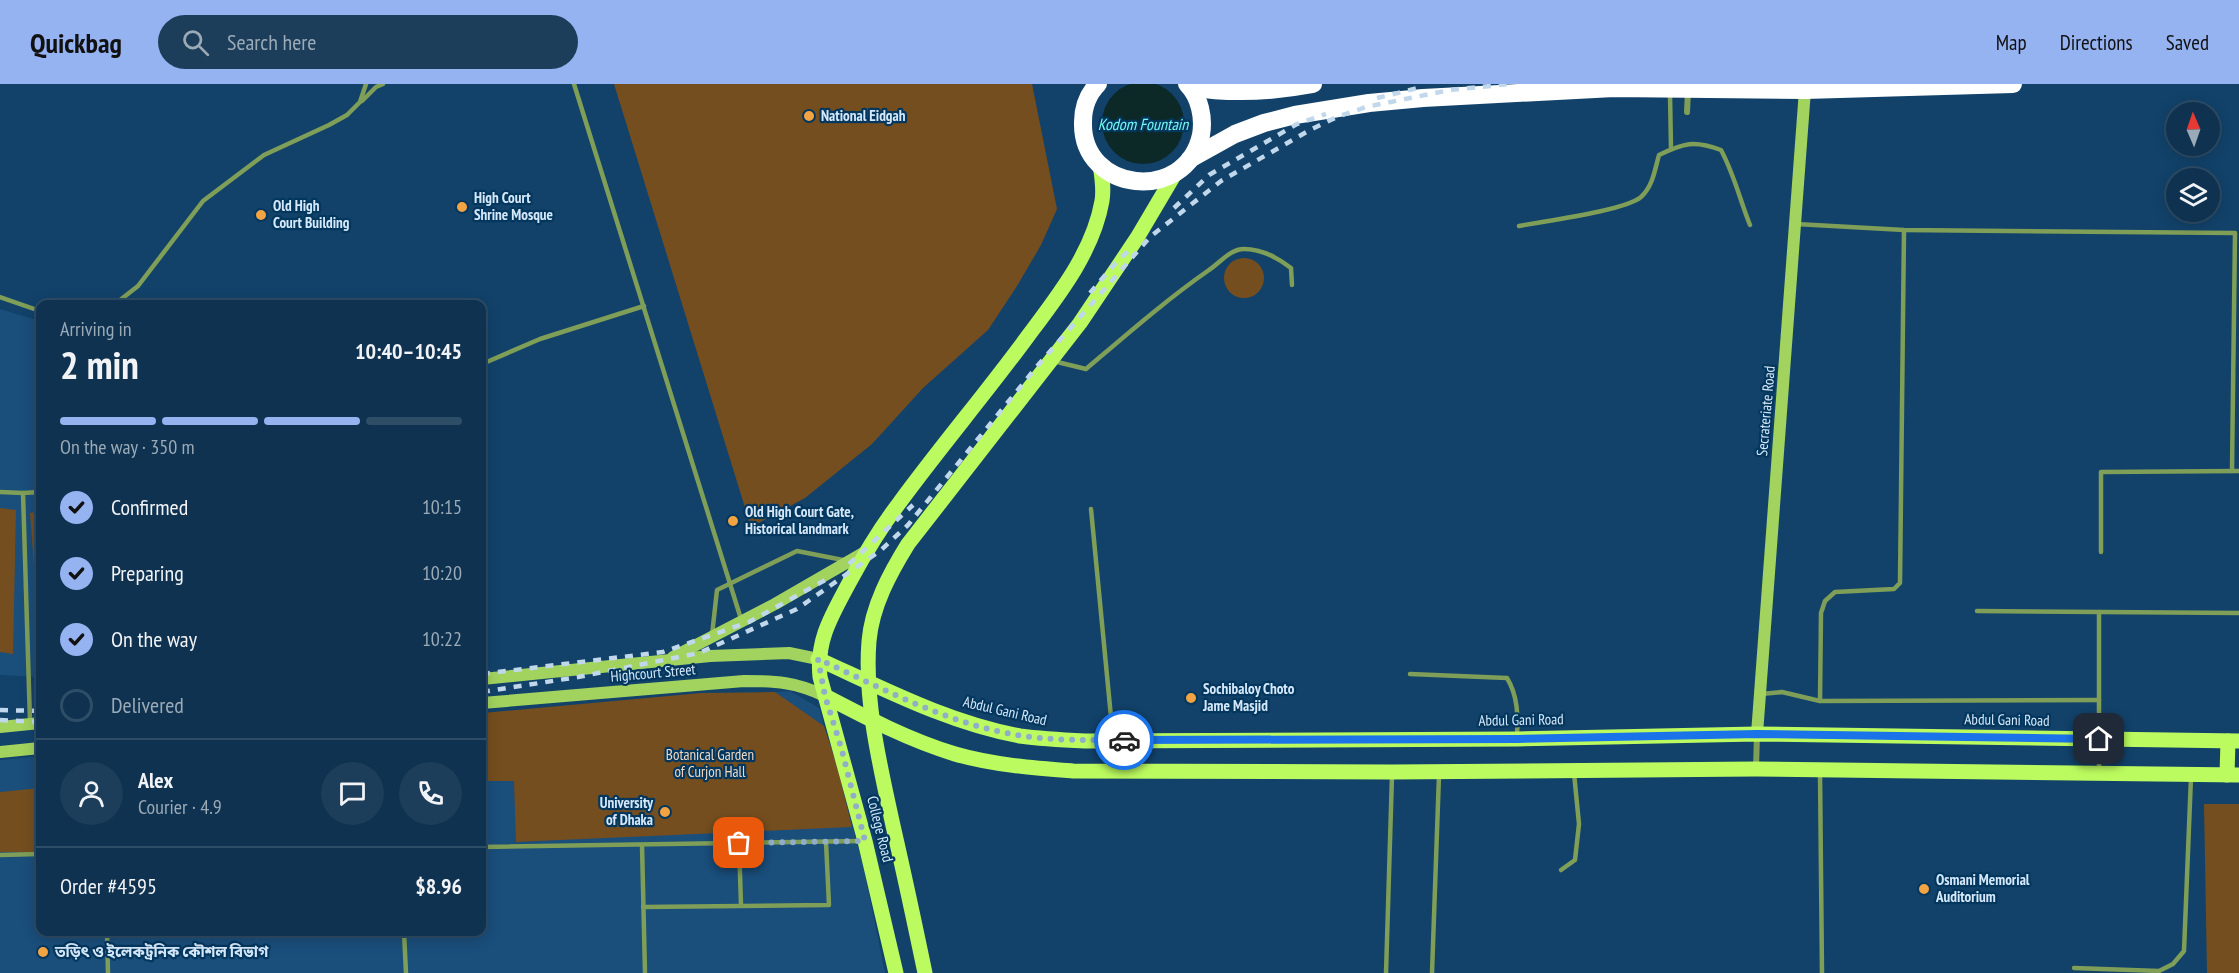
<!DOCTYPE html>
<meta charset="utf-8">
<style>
body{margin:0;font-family:"PT Sans Narrow","Noto Sans Bengali",sans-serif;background:#1c3e5a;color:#f1f3f6;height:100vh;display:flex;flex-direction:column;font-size:22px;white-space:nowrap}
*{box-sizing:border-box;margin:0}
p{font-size:20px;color:#9baab7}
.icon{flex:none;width:33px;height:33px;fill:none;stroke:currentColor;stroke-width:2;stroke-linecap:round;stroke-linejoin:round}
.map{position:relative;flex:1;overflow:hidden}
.drawer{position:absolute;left:36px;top:216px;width:450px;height:636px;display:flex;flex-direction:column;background:#0e3250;border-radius:12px;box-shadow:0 3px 15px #0003,0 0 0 2px #2e4d67}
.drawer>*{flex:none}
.needle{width:39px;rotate:358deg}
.controls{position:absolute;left:2166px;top:18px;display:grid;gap:12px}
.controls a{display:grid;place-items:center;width:54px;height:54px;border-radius:50%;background:#0e3250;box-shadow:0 3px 15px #0003,0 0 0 2px #2e4d67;font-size:30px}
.pin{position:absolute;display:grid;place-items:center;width:51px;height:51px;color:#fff;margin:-26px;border-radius:12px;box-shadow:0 3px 9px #0006}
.courier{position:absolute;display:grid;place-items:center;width:60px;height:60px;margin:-30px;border:4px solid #1a73e8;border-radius:50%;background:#fff;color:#222;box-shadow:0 2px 8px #0007}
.headline em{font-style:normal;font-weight:800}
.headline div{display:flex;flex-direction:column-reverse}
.headline{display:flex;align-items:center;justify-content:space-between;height:102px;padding:0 24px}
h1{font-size:39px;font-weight:800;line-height:45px}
.bar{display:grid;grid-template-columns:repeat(4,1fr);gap:9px 6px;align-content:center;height:72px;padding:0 24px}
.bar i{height:8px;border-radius:4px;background:#2e4d67}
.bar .selected{background:#95b2f1}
.bar p{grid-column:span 4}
.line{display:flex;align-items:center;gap:15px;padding:0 24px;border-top:2px solid #2e4d67}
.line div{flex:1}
.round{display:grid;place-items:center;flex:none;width:63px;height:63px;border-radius:32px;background:#1c3e5a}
ol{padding:0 24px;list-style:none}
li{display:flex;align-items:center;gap:18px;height:66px}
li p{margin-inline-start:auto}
li .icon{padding:6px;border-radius:50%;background:#95b2f1;color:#111;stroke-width:4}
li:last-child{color:#9baab7}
li i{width:33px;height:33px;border:3px solid #2e4d67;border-radius:50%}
header{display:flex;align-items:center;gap:36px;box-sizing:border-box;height:84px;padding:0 30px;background:#95b2f1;color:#111}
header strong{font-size:28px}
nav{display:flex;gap:33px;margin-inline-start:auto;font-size:21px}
.search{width:420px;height:54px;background:#1c3e5a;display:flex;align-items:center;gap:15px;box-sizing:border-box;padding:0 21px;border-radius:33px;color:#9baab7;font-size:22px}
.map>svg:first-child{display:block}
.built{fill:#1a4e7b}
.green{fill:#744e1f}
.water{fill:#0d2927}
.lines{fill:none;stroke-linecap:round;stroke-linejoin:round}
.lane{stroke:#7f9e57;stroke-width:4.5}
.street{stroke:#7f9e57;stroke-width:6}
.secondary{stroke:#a2d35e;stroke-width:12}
.primary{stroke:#bcfb5f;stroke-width:15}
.highway{stroke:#fff;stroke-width:18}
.rail{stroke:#c1d7eb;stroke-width:4.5;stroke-dasharray:8 8;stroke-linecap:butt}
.done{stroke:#91aec8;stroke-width:6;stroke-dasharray:0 10.8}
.route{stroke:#1a73e8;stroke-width:8}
.poi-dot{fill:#f3a442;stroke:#04375e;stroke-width:2}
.labels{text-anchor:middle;stroke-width:4.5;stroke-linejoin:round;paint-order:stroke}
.poi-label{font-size:15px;font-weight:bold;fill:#d5e8fa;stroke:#04375e;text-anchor:start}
.street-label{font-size:15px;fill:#d5e8fa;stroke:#04375e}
.park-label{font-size:15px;fill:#eed8c1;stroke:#04375e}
.water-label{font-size:16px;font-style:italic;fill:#73faf0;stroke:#04375e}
</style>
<header>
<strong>Quickbag</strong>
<div class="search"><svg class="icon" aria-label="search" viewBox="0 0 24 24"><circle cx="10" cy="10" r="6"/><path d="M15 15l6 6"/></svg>Search here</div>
<nav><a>Map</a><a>Directions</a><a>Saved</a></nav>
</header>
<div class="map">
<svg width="2239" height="889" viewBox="0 0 2239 889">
<rect width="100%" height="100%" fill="#12426a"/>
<!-- built -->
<g class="built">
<polygon points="0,225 40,237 40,593 0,591"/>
<polygon points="790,607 819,624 863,780 885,889 0,889 0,676 40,672 40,848 482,848 482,631 579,621"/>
</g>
<!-- green -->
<g class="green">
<polygon points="614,0 1032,0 1057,125 1041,161 1017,202 988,246 923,304 872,360 805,414 751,443"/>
<circle cx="1244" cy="194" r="20"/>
<polygon points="0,424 16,426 13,570 0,568"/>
<polygon points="40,427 40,562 30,429"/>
<polygon points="775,608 824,642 837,682 852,743 516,758 514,697 482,697 482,629 701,609"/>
<polygon points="40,704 40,768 0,768 0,708"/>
<polygon points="2204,720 2239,720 2239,889 2207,889"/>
</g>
<!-- water -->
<circle class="water" cx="1143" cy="39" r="41"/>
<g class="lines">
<!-- lane -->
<g class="lane">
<polyline points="574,0 741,535"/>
<polyline points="1670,10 1671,65"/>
<polyline points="362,17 376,3 383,0"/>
<polyline points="1796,140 1904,146 2235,149 2232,387"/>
<path d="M 1519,142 C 1544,137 1624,127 1641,113 C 1653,102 1655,85 1659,71 C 1684,59 1694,56 1721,66 C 1734,90 1740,116 1750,141"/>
<polyline points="0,213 40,227"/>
<polyline points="115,220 138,202 203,117 264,71 329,41 347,31 360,18 366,0"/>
<path d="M 1053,277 L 1086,285 C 1126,251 1166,216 1209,186 C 1220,179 1230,165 1244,165 C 1262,165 1278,174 1291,184 L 1292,201"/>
<polyline points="482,280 540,255 644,222"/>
<polyline points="0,408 23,409"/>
<polyline points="1091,425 1113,654"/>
<polyline points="2101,468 2101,388 2239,387"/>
<polyline points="1977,527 2239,529"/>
<polyline points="2099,528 2099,687"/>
<polyline points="712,551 717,506 797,467 843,476"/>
<path d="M 1410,590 L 1507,594 C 1518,612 1518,632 1517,652"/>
<polyline points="1761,610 1782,608 1820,617 2099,616"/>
<polyline points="1820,617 1821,529 1825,517 1835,508 1894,505 1900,499 1904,146"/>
<polyline points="30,637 23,409 40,408"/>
<polyline points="1820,688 1822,889"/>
<polyline points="739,759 741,821"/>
<polyline points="642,761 645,889"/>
<polyline points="482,763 863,757"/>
<polyline points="0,771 40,770"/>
<polyline points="1561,786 1575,776 1579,740 1574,689"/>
<polyline points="643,823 829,821 826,758"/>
<polyline points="107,848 108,889"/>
<polyline points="404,848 406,889"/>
<polyline points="2074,884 2159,887 2173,880 2184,867 2191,693"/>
<polyline points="1386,889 1392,691"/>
<polyline points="1432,889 1439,691"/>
</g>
<!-- street -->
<g class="street">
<polyline points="1687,28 1688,7"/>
<polyline points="1756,685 1757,650"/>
</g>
<!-- secondary -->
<g class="secondary">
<polyline points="673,573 775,520 865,468"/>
<polyline points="482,595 710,572 789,569 818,575"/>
<path d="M 482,619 L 744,597 C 776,597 796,598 825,612"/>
<polyline points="0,643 40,639"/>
<polyline points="1757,650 1805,6"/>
<polyline points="0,668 40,664"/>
</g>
<!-- primary -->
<g class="primary">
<path d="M 818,575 C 884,605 949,639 1020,652 C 1042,655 1063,656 1085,657 L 1517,655 L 1757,650 L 2239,657"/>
<path d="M 825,612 C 867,634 909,656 955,670 C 993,681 1034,684 1073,687 L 1392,688 L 1756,685 L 2239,691"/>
<polyline points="2227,691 2228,657"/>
<path d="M 896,889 L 865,757 L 820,593 C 816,556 832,531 849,499 C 864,471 880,444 900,418 C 941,362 987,308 1028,252 C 1058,212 1093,168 1102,117 C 1104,104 1102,93 1100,81"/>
<path d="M 925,889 C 915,841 905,794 894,746 C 881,686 864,618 869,557 C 872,522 890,489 908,460 L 1080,239 L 1137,154 L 1176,88"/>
</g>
<!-- highway -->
<g class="highway">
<path d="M 1098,0 C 1088,10 1083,24 1083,38 C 1081,109 1186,120 1201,51 C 1204,34 1200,13 1187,0"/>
<path d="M 1190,3 C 1232,10 1271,8 1313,0"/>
<polyline points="1190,75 1235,50 1264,39 1295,31 1369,19 1423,14 1614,4 1805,6 2013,0"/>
</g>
<!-- rail -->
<g class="rail">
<polyline points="1377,14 1418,4"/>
<polyline points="1174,124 1209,91 1297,40 1326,30"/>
<polyline points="1090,209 1113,182 1128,167"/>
<polyline points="849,480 913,421"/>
<polyline points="482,590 663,568 749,538 827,495"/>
<polyline points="482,608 578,593 699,569 797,525 881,466 908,441 1039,280 1150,153 1221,97 1310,46 1337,33 1366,23 1450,6 1510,0"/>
<polyline points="0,626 40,627"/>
<polyline points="0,636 40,638"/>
</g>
</g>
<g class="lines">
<!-- done -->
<path class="done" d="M 739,759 L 865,757 L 841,663 L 825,612 L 818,575 C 884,605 951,642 1024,652 C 1057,657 1090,656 1124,656"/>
<!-- route -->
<polyline class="route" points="1124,656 1517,655 1757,650 2099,655"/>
</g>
<!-- markers -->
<g class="poi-dot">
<circle cx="809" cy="32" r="6"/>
<circle cx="462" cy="123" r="6"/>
<circle cx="261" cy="131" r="6"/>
<circle cx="733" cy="437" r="6"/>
<circle cx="1191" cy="614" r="6"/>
<circle cx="665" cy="728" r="6"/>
<circle cx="1924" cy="805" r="6"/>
<circle cx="43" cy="868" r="6"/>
</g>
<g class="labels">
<!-- poi labels -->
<g class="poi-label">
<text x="821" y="37">National Eidgah</text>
<text x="474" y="119">High Court<tspan x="474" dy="17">Shrine Mosque</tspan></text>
<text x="273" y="127">Old High<tspan x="273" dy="17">Court Building</tspan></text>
<text x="745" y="433">Old High Court Gate,<tspan x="745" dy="17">Historical landmark</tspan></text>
<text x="1203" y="610">Sochibaloy Choto<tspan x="1203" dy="17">Jame Masjid</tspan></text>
<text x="653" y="724" text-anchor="end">University<tspan x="653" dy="17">of Dhaka</tspan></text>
<text x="1936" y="801">Osmani Memorial<tspan x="1936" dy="17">Auditorium</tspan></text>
<text x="55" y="873">তড়িৎ ও ইলেকট্রনিক কৌশল বিভাগ</text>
</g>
<!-- street labels -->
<g class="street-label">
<text transform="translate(1766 327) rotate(-85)" y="5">Secrateriate Road</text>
<text transform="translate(653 589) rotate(-5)" y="5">Highcourt Street</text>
<text transform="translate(1005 627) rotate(13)" y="5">Abdul Gani Road</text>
<text transform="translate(1521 636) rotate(-1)" y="5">Abdul Gani Road</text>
<text transform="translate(2007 636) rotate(1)" y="5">Abdul Gani Road</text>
<text transform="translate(880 745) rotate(76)" y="5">College Road</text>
</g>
<!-- park labels -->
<g class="park-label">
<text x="710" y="676">Botanical Garden<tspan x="710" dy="17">of Curjon Hall</tspan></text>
</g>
<!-- water labels -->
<g class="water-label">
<text x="1143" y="46">Kodom Fountain</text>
</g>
</g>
</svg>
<div class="controls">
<a><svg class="needle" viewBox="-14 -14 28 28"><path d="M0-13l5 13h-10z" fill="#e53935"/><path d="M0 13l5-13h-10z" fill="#9baab7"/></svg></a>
<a><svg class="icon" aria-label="layers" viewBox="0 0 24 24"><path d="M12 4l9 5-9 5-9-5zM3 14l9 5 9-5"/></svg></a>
</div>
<div class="pin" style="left:739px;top:759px;background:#ea580c"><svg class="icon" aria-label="bag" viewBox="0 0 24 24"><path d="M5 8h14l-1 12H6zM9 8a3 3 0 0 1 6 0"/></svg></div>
<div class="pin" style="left:2099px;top:655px;background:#1f2937"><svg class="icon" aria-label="home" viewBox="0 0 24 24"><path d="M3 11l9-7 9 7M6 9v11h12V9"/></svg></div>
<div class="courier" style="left:1124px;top:656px"><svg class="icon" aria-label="car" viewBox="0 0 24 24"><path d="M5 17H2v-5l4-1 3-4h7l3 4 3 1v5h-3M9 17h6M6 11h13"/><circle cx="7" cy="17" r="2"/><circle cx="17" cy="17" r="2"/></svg></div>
<section class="drawer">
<div class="headline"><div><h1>2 min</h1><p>Arriving in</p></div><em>10:40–10:45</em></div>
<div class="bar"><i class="selected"></i><i class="selected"></i><i class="selected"></i><i></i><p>On the way · 350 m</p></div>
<ol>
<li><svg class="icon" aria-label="check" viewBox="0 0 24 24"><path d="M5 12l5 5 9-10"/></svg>Confirmed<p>10:15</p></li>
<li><svg class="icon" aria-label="check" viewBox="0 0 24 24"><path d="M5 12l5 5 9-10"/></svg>Preparing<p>10:20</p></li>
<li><svg class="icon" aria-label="check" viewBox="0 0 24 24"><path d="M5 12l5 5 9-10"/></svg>On the way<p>10:22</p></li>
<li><i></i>Delivered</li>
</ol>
<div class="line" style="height:108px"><a class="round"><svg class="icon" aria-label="person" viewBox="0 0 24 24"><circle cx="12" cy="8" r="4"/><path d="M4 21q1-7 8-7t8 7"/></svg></a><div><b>Alex</b><p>Courier · 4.9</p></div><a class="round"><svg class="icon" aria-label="chat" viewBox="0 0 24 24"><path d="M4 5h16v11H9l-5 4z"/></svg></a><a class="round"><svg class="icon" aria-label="phone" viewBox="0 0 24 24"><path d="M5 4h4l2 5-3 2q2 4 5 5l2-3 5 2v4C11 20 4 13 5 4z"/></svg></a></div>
<div class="line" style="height:78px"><div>Order #4595</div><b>$8.96</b></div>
</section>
</div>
